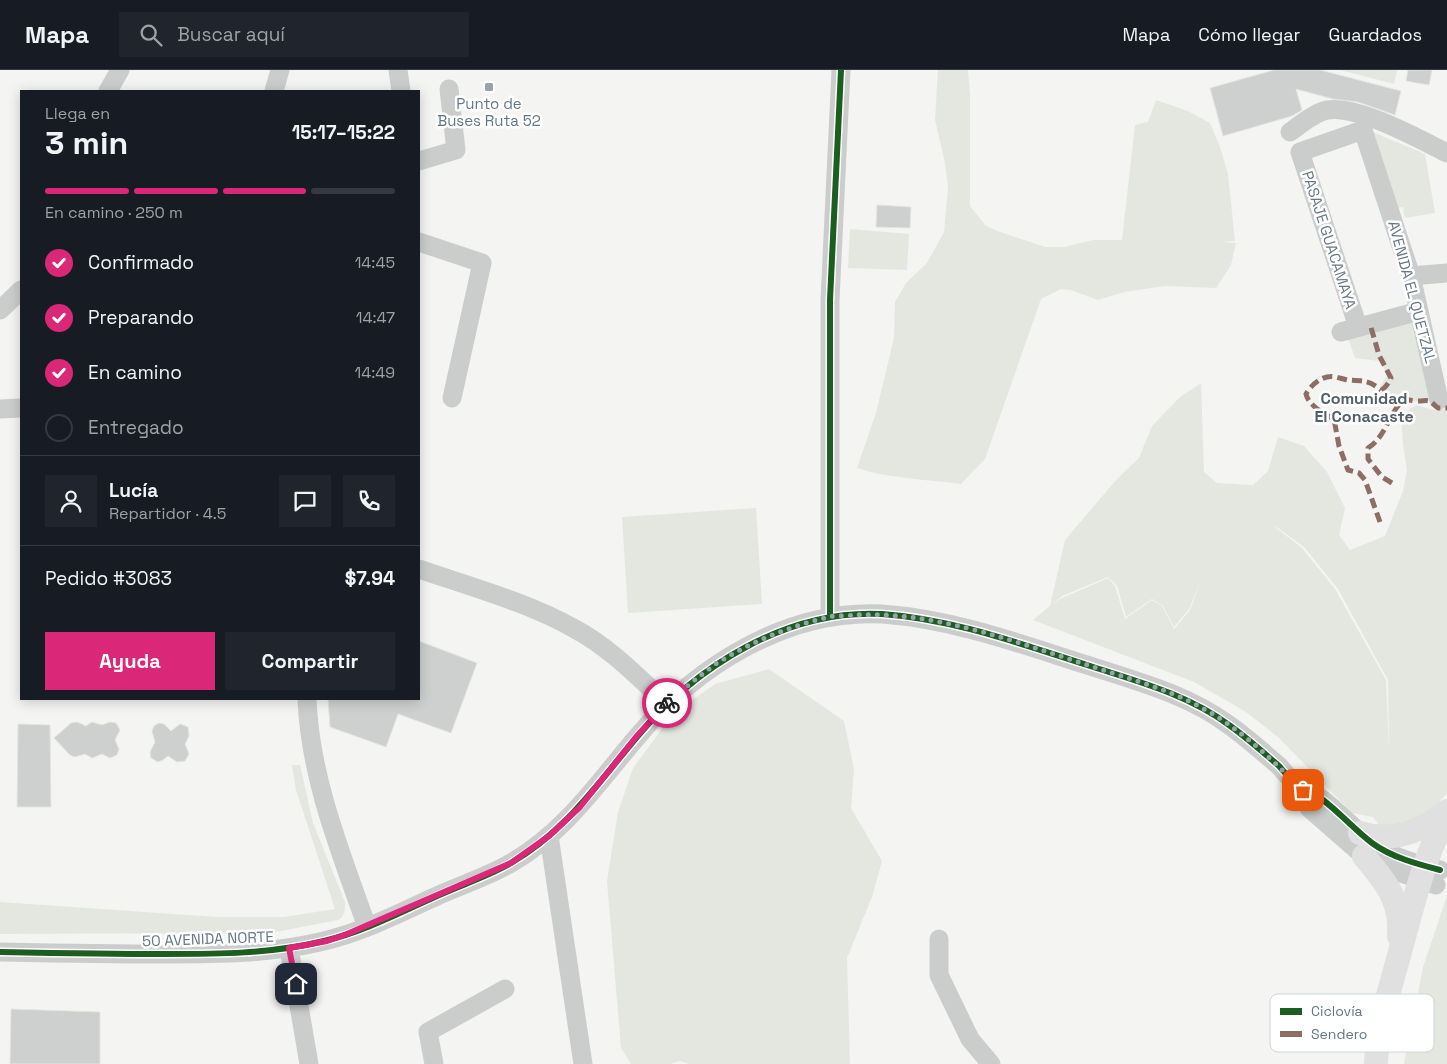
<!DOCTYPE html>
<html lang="es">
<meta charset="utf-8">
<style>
body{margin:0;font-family:"Space Grotesk",sans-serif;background:#20242c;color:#f1f3f6;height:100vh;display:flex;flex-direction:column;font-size:19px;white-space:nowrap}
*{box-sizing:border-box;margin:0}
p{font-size:16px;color:#9ea1a6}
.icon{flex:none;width:28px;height:28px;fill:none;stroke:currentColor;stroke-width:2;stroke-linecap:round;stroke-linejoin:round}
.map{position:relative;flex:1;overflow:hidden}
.details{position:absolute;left:20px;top:20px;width:400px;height:610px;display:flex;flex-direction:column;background:#171b24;border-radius:0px;box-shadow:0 2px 12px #0003}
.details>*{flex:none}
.pin{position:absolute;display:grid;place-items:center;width:42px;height:42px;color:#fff;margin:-21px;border-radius:10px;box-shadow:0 2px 8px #0006}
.courier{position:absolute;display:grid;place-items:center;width:50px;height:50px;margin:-25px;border:4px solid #db2777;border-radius:50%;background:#fff;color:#222;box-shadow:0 1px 6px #0007}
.head em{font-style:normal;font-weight:700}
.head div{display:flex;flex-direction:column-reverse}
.head{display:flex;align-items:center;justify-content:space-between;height:85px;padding:0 25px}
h1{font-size:32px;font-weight:700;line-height:38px}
.bar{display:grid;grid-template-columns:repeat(4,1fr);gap:8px 5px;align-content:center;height:60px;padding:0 25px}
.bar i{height:6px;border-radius:4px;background:#363941}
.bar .current{background:#db2777}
.bar p{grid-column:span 4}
.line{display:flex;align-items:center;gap:12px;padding:0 25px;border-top:1px solid #363941}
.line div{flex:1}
.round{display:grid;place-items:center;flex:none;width:52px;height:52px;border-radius:0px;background:#20242c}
ol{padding:0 25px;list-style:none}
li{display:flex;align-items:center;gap:15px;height:55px}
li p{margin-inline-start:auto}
li .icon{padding:5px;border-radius:50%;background:#db2777;color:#fff;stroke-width:4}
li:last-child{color:#9ea1a6}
li i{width:28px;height:28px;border:2px solid #363941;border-radius:50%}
.primary-button{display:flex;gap:10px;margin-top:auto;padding:10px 25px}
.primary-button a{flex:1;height:58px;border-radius:0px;background:#db2777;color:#fff;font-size:20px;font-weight:700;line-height:58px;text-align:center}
.primary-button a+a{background:#20242c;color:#f1f3f6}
header{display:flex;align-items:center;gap:30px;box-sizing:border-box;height:70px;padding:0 25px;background:#171b24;border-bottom:1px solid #363941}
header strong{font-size:24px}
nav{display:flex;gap:28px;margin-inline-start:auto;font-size:18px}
.search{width:350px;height:45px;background:#20242c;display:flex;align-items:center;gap:12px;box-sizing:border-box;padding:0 18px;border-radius:0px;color:#9ea1a6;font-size:19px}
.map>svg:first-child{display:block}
.green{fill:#e4e7e0;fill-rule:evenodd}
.building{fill:#cecfcf;stroke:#e4e4e2}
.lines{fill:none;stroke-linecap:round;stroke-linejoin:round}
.minor{stroke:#cbcdcd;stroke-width:19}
.major{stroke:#e0e0e0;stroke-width:24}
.quiet{stroke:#8d6e63;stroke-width:5;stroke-dasharray:10 5;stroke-linecap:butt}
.cycleway-casing{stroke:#fff;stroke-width:9}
.cycleway{stroke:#1b5e20;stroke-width:6}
.done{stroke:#96a3aa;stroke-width:5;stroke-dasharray:0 9}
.route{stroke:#db2777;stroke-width:6}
.poi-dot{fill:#96a3aa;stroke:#fff;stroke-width:2}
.labels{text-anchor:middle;stroke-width:5;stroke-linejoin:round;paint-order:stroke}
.poi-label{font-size:15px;fill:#637884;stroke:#fff}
.street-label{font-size:15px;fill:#637884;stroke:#fff}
.neighbourhood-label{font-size:16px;font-weight:bold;fill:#516069;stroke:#fff}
.key{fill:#fff;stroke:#d0d6da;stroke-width:1}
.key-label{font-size:14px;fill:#637884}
</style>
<header>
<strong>Mapa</strong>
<div class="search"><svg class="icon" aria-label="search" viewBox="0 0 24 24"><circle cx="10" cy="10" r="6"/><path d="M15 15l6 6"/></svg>Buscar aquí</div>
<nav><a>Mapa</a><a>Cómo llegar</a><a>Guardados</a></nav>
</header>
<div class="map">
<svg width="1447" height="994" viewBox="0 0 1447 994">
<rect width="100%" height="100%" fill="#f4f4f2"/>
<!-- green -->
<g class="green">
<path d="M 938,0 L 968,0 L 970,24 L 970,136 L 985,155 L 997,161 L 1045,177 L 1064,177 L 1093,170 L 1122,170 L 1135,55 L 1148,52 L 1156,30 L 1188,41 L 1210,53 L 1220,77 L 1228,104 L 1235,171 L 1222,172 L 1236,173 L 1231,195 L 1216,218 L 1165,216 L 1124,222 L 1098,230 L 1071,220 L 1061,219 L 1041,229 L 985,389 L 961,414 C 926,409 890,409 857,398 L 876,343 L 894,268 L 895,232 L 906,213 L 927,193 L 944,162 L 948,117 L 945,93 L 935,50 Z"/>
<polygon points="1340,0 1397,0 1394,14"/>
<polygon points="1368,60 1425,84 1435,143 1405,148 1403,137 1394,138"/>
<polygon points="850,159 909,164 907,200 848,198"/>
<polygon points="1413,247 1437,331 1398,332 1379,318 1388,304 1379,291 1355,288 1347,265"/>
<path d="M 1201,313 L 1204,402 L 1217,413 L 1253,415 L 1268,401 L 1278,367 L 1304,376 L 1327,402 L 1345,438 L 1339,465 L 1350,480 L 1385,466 L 1403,421 L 1407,400 L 1403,375 L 1401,345 L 1416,335 L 1433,340 L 1447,339 L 1447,723 L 1419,756 L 1381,758 L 1373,747 L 1352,743 L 1278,667 L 1246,642 L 1194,612 L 1033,550 L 1050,536 L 1065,470 L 1117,409 L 1139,388 L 1152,356 L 1180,327 ZM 1275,456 L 1304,477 L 1338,519 L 1388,610 L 1389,680 L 1386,610 L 1335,519 L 1302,478 L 1275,457 ZM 1108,507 L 1117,516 L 1126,547 L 1152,529 L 1163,536 L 1174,557 L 1189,539 L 1200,513 L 1190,540 L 1174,559 L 1162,536 L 1152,530 L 1125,549 L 1115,516 L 1108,508 L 1060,529 L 1053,534 L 1062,526 Z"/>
<polygon points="756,438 762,534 628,543 622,447"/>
<polygon points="769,599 844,651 854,699 851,738 882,791 872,827 847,888 850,994 689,994 680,991 670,994 631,994 621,978 607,811 618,742 633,698 673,644 715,614"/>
<path d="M 292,695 L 300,695 L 313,753 L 345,832 C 345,840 345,846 338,850 L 281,861 L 263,863 L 0,864 L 0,832 L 217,847 L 284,847 L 335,839 L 296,720 Z"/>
<polygon points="1447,826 1447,994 1404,994 1423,897"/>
</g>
<!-- building -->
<g class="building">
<polygon points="1274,0 1320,0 1401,21 1395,45 1358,32 1333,29 1296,19 1302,40 1292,46 1223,66 1210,18"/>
<polygon points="1408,0 1432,0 1429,15 1406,11"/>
<polygon points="877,135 911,137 910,158 876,157"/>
<polygon points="419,571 477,593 451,663 398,644 386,677 330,657 328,629 419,629"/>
<polygon points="77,652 86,656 92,652 102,655 110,652 116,653 120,660 115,670 119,679 117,685 110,688 102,684 92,688 85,684 75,687 70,685 54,668 71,653"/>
<polygon points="159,653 164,654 171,661 180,654 188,657 189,666 185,674 189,684 185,691 177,692 168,686 163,690 158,692 151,688 150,682 155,672 152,661 154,656"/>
<polygon points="18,654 50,655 51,737 17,737"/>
<polygon points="11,939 100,942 100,994 10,994"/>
</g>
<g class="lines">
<!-- minor -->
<g class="minor">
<polyline points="398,0 401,21"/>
<polyline points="108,21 120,0"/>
<polyline points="274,21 280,0"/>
<path d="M 1290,62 C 1301,54 1314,43 1327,40 C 1358,35 1419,69 1447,83"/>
<polyline points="419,91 456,80 449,19"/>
<polyline points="419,172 482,193 452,328"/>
<polyline points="1411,206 1447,203"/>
<polyline points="0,240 21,220"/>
<polyline points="1358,257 1300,82 1363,60 1411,206 1439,330"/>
<polyline points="1341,262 1419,241"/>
<polyline points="0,339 21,338"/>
<path d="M 419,499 C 471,517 527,532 575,559 C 609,577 638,607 666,633"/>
<polyline points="830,547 830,230 841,0"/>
<path d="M 307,629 C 310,708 341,783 367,857"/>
<polyline points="1303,720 1309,738 1364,786 1384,797 1436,815"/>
<polyline points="549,766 583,994"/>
<polyline points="939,869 939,905 970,969 991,994"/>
<polyline points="289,878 309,994"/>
<path d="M 0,882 C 54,883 108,884 163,884 C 217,884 271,884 324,871 C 363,862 401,842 437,826 C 461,815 489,806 511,793 C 565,762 598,713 637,667 C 696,596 787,539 882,544 C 953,549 1021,574 1087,595 C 1136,611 1187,624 1229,655 C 1246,667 1263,682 1279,696 C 1286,704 1293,713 1302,719 C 1309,724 1317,725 1323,730 C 1340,743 1355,760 1372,773 C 1391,787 1417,794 1440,800"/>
<polyline points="434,994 428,962 505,919"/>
</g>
<!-- major -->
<g class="major">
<path d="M 1360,763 C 1392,773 1422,761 1447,741"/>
<path d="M 1364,786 C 1385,811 1402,831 1399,866"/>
<path d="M 1376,994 C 1377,958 1389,923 1398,889 C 1412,839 1423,789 1447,743"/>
</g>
<!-- quiet -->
<g class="quiet">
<path d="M 1356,328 L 1363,332 C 1374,328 1387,318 1391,308 L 1379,285 L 1370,254"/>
<path d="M 1392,413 L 1382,407 L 1368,389 L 1368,378 C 1371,376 1375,373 1377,370 C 1388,358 1391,340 1404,330 C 1409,329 1411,331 1416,331 C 1430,331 1427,328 1438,338 L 1447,338"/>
<path d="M 1380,452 L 1365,410 L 1359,403 L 1348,400 L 1339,376 L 1334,349 C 1323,343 1309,336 1306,324 C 1312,314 1323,304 1336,307 C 1340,308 1343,309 1347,310 C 1363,311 1369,310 1381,320"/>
</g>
<defs>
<g id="cycleway">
<polyline points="830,547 830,230 841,0"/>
<path d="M 0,882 C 54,883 108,884 163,884 C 217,884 271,884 324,871 C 363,862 401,842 437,826 C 461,815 489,806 511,793 C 565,762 598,713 637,667 C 696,596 787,539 882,544 C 953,549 1021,574 1087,595 C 1136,611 1187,624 1229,655 C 1246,667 1263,682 1279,696 C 1286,704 1293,713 1302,719 C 1309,724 1317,725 1323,730 C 1340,743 1355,760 1372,773 C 1391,787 1417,794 1440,800"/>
</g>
</defs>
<!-- cycleway casing -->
<use href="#cycleway" class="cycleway-casing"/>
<!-- cycleway -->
<use href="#cycleway" class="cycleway"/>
</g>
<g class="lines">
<!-- done -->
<path class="done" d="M 667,633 C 683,620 700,605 717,593 C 751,572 790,556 829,547 C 837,545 847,546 855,545 C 936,541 1015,572 1091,596 C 1129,609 1169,619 1204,639 C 1241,659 1273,691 1303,720"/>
<!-- route -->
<polyline class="route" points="296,914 289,878 327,871 347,864 511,793 549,766 580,737 636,667 667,633"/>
</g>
<!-- markers -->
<rect class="poi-dot" x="484" y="12" width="10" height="10" rx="2.5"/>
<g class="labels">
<!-- poi labels -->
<g class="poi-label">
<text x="489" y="39">Punto de<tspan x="489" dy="17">Buses Ruta 52</tspan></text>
</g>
<!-- street labels -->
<g class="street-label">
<text transform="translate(1329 170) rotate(72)" y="5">PASAJE GUACAMAYA</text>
<text transform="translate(1412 222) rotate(75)" y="5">AVENIDA EL QUETZAL</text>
<text transform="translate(208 869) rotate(-2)" y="5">50 AVENIDA NORTE</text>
</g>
<!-- neighbourhood labels -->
<g class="neighbourhood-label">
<text x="1364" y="334">Comunidad<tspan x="1364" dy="18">El Conacaste</tspan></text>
</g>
</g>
<!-- legend -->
<rect x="1270" y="924" width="164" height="58" rx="8" class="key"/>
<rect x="1280" y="938" width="22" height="7" fill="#1b5e20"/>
<rect x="1280" y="961" width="22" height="6" fill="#8d6e63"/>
<g class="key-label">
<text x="1311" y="946">Ciclovía</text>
<text x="1311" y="969">Sendero</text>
</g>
</svg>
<div class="pin" style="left:1303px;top:720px;background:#ea580c"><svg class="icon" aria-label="bag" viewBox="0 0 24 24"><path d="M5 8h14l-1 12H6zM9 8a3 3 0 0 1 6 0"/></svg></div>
<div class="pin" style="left:296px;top:914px;background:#1f2937"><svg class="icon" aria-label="home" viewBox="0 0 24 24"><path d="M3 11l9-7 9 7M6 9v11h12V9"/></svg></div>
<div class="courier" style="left:667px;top:633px"><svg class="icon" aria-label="bike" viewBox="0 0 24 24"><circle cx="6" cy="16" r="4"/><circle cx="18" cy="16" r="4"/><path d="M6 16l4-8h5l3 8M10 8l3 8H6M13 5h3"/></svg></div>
<section class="details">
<div class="head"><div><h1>3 min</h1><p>Llega en</p></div><em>15:17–15:22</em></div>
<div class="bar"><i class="current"></i><i class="current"></i><i class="current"></i><i></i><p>En camino · 250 m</p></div>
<ol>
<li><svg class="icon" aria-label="check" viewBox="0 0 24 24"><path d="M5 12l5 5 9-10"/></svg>Confirmado<p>14:45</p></li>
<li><svg class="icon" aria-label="check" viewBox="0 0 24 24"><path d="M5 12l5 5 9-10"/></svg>Preparando<p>14:47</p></li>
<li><svg class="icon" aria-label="check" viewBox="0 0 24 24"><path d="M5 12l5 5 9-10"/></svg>En camino<p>14:49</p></li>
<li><i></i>Entregado</li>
</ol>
<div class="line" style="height:90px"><a class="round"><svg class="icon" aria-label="person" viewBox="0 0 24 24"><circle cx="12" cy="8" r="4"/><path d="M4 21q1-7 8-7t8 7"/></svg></a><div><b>Lucía</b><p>Repartidor · 4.5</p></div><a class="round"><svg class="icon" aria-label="chat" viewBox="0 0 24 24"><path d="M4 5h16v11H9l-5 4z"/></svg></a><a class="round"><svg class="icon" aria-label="phone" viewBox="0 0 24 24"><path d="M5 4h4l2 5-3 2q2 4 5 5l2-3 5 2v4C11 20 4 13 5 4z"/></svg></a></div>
<div class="line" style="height:65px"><div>Pedido #3083</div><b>$7.94</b></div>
<div class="primary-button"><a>Ayuda</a><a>Compartir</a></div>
</section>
</div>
